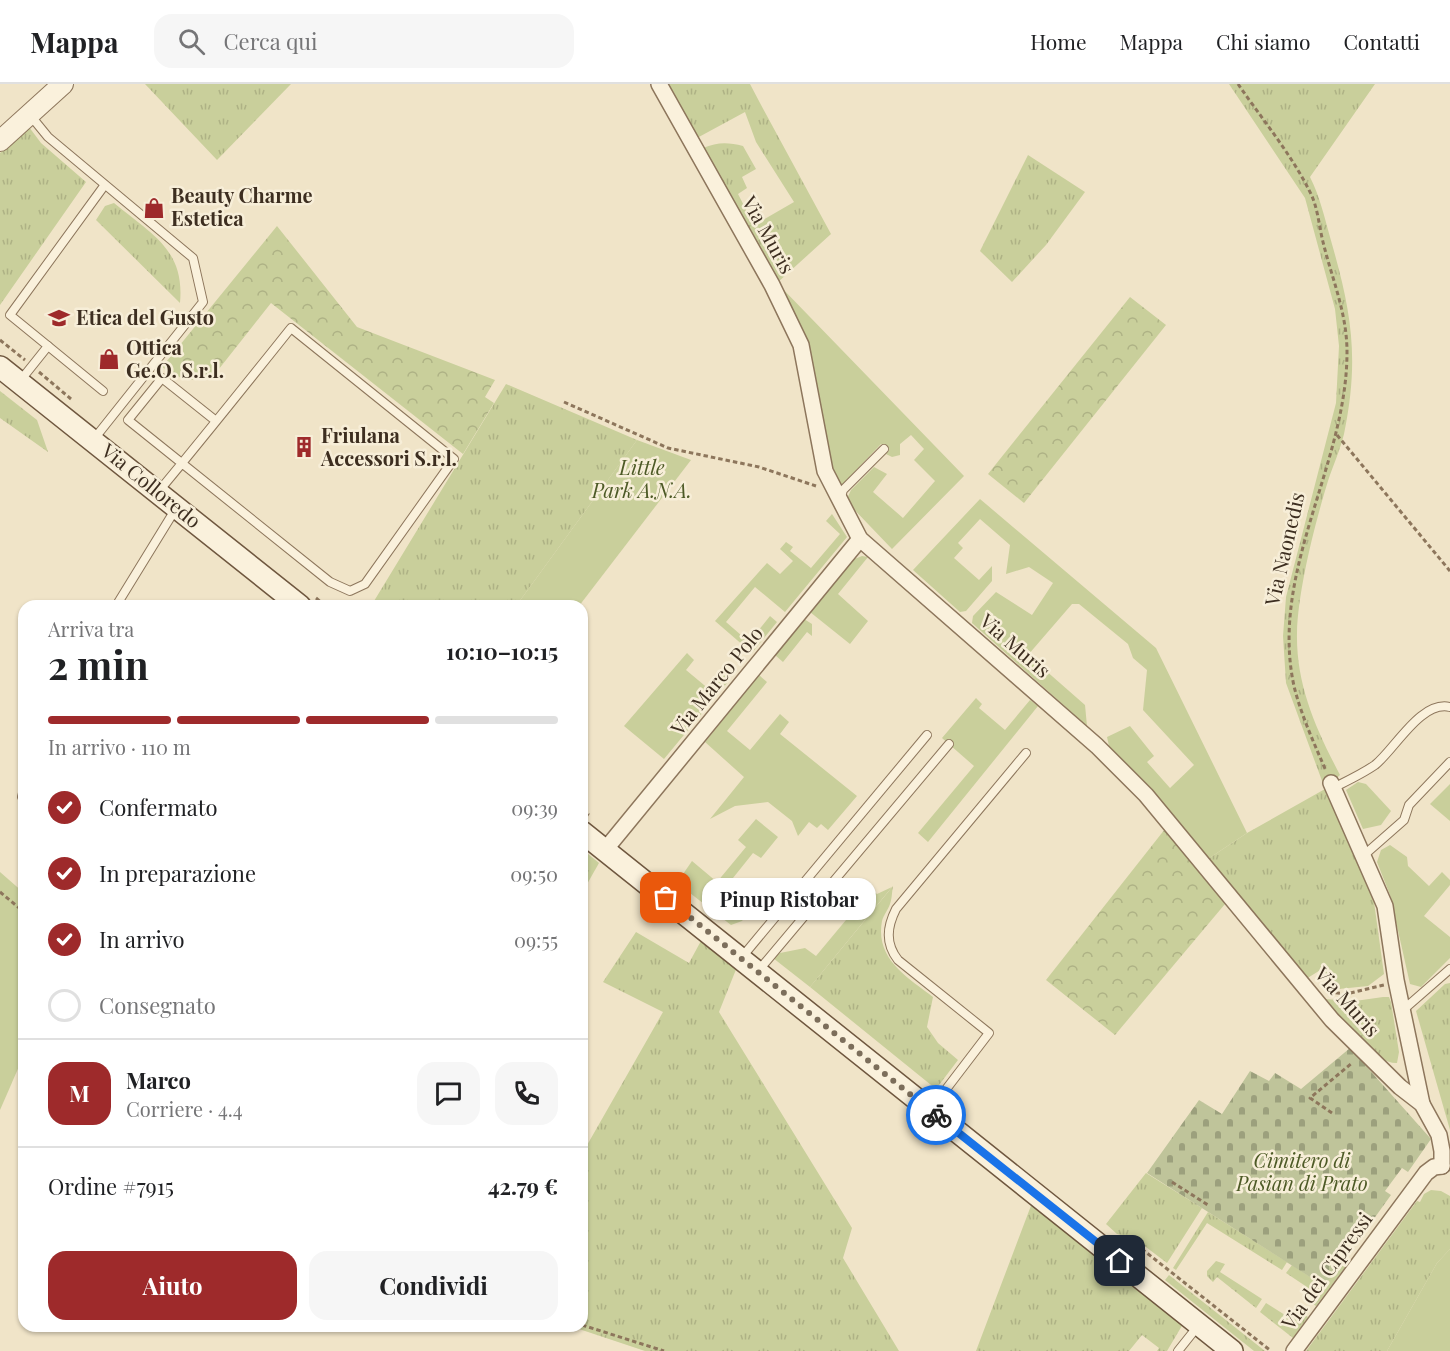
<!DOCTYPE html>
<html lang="it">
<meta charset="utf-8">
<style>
body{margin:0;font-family:"Playfair Display",serif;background:#f6f6f6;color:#202124;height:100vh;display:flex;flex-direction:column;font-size:22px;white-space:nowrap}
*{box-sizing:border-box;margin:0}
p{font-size:20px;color:#757577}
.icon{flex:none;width:33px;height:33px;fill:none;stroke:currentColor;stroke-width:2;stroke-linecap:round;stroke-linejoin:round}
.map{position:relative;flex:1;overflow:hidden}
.side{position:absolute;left:18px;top:516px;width:570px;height:732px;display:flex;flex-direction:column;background:#fff;border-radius:18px;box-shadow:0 2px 4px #0004}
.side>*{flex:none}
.pin{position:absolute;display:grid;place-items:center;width:51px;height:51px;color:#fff;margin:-26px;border-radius:12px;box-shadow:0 3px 9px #0006}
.courier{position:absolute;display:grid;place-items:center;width:60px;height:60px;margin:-30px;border:4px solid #1a73e8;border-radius:50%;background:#fff;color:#222;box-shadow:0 2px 8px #0007}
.bubble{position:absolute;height:42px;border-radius:18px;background:#fff;box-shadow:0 2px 4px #0004;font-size:20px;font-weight:700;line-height:42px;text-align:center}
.summary em{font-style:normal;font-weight:700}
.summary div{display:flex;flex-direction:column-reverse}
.summary{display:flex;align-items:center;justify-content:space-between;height:102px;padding:0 30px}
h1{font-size:39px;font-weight:700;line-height:45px}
.bar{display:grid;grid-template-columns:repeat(4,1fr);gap:9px 6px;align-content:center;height:72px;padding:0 30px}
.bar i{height:8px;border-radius:4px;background:#e0e0e0}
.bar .current{background:#9e2a2b}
.bar p{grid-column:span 4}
.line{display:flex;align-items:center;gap:15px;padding:0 30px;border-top:2px solid #e0e0e0}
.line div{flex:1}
.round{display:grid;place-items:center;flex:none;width:63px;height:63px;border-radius:18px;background:#f6f6f6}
ol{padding:0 30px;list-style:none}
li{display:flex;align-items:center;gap:18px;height:66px}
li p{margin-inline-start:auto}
li .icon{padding:6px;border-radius:50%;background:#9e2a2b;color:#fff;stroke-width:4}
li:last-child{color:#757577}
li i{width:33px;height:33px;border:3px solid #e0e0e0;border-radius:50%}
.action{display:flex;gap:12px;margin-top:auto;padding:12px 30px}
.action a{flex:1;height:69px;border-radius:18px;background:#9e2a2b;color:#fff;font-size:24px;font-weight:700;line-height:69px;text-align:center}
.action a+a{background:#f6f6f6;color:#202124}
header{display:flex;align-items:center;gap:36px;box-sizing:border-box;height:84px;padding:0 30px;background:#fff;border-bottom:2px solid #e0e0e0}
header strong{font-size:28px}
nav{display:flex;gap:33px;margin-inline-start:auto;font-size:21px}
.search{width:420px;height:54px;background:#f6f6f6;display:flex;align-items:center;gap:15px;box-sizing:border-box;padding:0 21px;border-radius:18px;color:#757577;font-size:22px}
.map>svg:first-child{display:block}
.grass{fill:url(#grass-tufts)}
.forest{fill:url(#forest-crowns)}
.cemetery{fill:url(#cemetery-stones)}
.green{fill:#c9cf9b}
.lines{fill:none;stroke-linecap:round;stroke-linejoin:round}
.service-casing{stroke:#8d765c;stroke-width:10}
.minor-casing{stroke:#8d765c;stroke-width:18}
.tertiary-casing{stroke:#8d765c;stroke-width:22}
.secondary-casing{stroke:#6f573f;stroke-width:24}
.path{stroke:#8d765c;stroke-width:3;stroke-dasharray:4.5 3;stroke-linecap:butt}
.service{stroke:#faf1dc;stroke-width:8}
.minor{stroke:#faf1dc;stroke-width:15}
.tertiary{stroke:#faf1dc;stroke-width:20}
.secondary{stroke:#faf1dc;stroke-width:21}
.done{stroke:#7c6e5b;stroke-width:6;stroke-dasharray:0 10.8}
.route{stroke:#1a73e8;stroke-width:8}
.labels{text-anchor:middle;stroke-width:5;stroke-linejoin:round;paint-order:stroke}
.poi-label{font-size:20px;font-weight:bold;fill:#3d2e20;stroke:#f7eed8;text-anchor:start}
.street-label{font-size:20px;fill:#3d2e20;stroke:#f7eed8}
.park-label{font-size:20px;font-style:italic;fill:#4d5a26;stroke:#f7eed8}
</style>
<header>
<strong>Mappa</strong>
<div class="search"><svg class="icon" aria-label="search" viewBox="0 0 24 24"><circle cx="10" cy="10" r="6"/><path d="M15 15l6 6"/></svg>Cerca qui</div>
<nav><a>Home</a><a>Mappa</a><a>Chi siamo</a><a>Contatti</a></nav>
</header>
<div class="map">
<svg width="1450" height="1267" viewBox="0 0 1450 1267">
<defs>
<pattern id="grass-tufts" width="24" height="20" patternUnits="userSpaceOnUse" patternTransform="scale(1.5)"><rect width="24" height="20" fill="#c9cf9b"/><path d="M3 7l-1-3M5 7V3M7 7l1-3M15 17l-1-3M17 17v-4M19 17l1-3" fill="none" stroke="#aeb285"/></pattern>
<pattern id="forest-crowns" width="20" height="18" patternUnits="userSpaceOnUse" patternTransform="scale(1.5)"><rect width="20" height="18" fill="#c9cf9b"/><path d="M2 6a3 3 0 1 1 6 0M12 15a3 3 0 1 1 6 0" fill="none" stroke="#aeb285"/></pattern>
<pattern id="cemetery-stones" width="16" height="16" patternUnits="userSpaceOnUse" patternTransform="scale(1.5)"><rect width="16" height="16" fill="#bfc49a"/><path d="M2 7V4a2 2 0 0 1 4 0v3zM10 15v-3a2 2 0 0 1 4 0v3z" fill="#9ca07d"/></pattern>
</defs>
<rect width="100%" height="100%" fill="#f0e4c8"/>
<!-- grass -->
<g class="grass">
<polygon points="145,0 291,0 217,76"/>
<path d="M 667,0 L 750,0 L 760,19 L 831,150 L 777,199 L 703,64 C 717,58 728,58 743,62 L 756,85 L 742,93 L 747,104 L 738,110 L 754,141 L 794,118 L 756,58 L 745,28 L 697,54 Z"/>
<path d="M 1229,0 L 1375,0 L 1310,93 C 1320,113 1324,132 1330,153 C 1351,226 1360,273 1344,350 C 1340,366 1333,382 1328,397 C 1315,439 1298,506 1297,549 C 1296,601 1316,645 1340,691 L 1325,705 L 1374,818 L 1384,890 L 1368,902 L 1339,905 L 1322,885 L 1306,895 L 1208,775 L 1247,749 L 1325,705 L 1286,599 L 1283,552 L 1286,513 L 1336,319 L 1339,262 L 1335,225 L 1305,114 Z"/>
<polygon points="29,43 41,59 86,98 0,221 0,69"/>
<polygon points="1028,71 1085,108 1046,161 1012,198 980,167"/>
<path d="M 114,119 C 151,150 185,165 180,219 L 96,136 L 105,122 Z"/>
<polygon points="506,300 637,356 516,522 429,522 420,516 416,522 371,522"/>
<polygon points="0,307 37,336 48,368 0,334"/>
<polygon points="582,765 599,779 582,809"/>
<path d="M 893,802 C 892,807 892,815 890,820 C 888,826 884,830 882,837 C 875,875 907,893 933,913 L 927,943 L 938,959 L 958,976 L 936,1005 L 810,903 Z"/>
<polygon points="636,848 689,879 702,855 737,883 719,928 852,1144 843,1174 899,1267 645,1267 570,1242 582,1242 582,1070 663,928 603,898"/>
<polygon points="1450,899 1450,1046 1416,927 1445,900"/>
<path d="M 1383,913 L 1389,913 L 1391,918 L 1399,968 L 1397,979 C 1374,981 1338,931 1324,915 L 1355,917 Z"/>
<polygon points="1146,1089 1202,1124 1167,1179 1134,1154 1117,1150 1106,1140"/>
<polygon points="1431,1106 1441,1107 1450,1112 1450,1165 1437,1179 1387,1267 1306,1267 1417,1117 1420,1118 1424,1110"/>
<polygon points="1032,1119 1183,1240 1167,1267 1157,1267 1159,1264 1142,1251 1129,1267 976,1267"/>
<polygon points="1208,1128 1287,1178 1282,1186 1207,1139 1176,1186 1173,1184"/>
<polygon points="1344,1175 1349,1178 1316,1222 1306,1215 1304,1201 1286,1189 1292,1181 1324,1202"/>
<polygon points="1216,1177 1225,1180 1220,1188 1262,1215 1256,1224 1217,1193 1213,1198 1207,1192 1207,1187"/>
<polygon points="1169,1191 1265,1267 1254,1267 1165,1196"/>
<polygon points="1266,1219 1285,1231 1299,1227 1308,1233 1293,1254 1260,1228"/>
</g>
<!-- forest -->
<g class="forest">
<polygon points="277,142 357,243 495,296 485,313 494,319 463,370 271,219 215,290 193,296 183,295 162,283"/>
<polygon points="1130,213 1166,241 1024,419 988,390"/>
<polygon points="1165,745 1225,820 1115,951 1046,896"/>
</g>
<!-- cemetery -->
<polygon class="cemetery" points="1350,964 1431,1055 1408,1088 1402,1084 1385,1107 1391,1111 1355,1161 1349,1158 1336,1176 1341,1180 1324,1202 1147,1089 1199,1016 1222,1030 1250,987 1269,997 1275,989 1301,1005"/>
<!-- green -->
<g class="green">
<polygon points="777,199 964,392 892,465 846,417 851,406 874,383 887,390 873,408 903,434 935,397 914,376 924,365 911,351 900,360 900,371 892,373 886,370 889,366 881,360 842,401 835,401"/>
<polygon points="637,356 691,376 579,522 516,522"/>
<polygon points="980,415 1156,564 1247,749 1208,775 1153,709 1109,662 1107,653 1130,642 1154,672 1147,678 1170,704 1194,681 1143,626 1147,586 1133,574 1128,560 1079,520 1072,520 1028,571 1085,621 1087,642 972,539 973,532 996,508 1032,531 1053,499 1029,483 1006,490 1010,461 980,435 958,459 963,464 954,474 979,496 992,482 992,497 966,527 960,528 913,486"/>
<polygon points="832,430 847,453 785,528 755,503 726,538 749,558 770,532 777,538 752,569 715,537 767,479 780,490 793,477 780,465 786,458 793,463 790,467 811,484 840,450 826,437"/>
<polygon points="862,472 868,473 838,510 868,537 850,560 810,528 852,476"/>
<polygon points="804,535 812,540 812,552 807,548 783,578 775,571"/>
<polygon points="687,569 694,576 686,586 710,606 726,587 727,599 664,675 624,642"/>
<polygon points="759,591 767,598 727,647 750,666 780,630 789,638 780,650 857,712 828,746 821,740 817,744 809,738 798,752 792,737 768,718 735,722 710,735 744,693 705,658"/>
<polygon points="976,614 982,620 979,624 1005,646 1030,616 1038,622 928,758 918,749 974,682 942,654"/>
<polygon points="1358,698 1366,700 1391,727 1381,741 1363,745 1346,706"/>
<polygon points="1450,700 1450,737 1430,720"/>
<polygon points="756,735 778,753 761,774 753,769 725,804 751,825 742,837 731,841 681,802 681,793 692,777 717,798 746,763 738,756"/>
<polygon points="1390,761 1407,773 1408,782 1429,802 1442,788 1450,796 1450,801 1424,832 1450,853 1450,874 1421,903 1410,900 1390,811 1377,778 1381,766"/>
<polygon points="0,788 24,809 24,971 0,1026"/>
<polygon points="892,803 810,903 773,874 780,869 805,864 816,872 871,806 877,810"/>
<polygon points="1450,1165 1450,1267 1387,1267 1437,1179"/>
</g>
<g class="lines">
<defs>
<g id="service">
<polyline points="30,31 48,53 193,174 203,218 94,355"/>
<polyline points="48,262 103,307"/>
<polyline points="20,297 48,262 10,231 104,102"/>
<path d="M 159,407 C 204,353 247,299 291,244 L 454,375 L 365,500 L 350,507 L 330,498 L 128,336 L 162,294 L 216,337"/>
<polyline points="841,413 843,406 884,365"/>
<polyline points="116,522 175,426"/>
<path d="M 1333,704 C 1347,697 1362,690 1375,681 C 1395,665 1421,616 1450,623"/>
<polyline points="22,713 24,705"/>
<polyline points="1363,772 1404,736 1409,721 1450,678"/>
<polyline points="742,873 927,651"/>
<polyline points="759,886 949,660"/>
<polyline points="1403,926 1450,885"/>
<path d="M 931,1025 L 989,949 L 898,876 C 885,859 887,843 896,825 L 1026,669"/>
<polyline points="1178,1267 1198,1242"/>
</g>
<g id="minor">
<polyline points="659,0 772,201 801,261 825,387 860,455 1097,662 1146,711 1332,936 1400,1003 1422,1020 1439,1051 1442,1067 1442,1082"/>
<polyline points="1331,699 1385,822 1396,896 1422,1020"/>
<polyline points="605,766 860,455"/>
<polyline points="1294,1267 1426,1089 1434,1083 1442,1082"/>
</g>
<polyline id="tertiary" points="0,57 63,0"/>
<g id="secondary">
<polyline points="0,283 300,522"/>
<polyline points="582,748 1232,1267"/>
</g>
</defs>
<!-- service casing -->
<use href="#service" class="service-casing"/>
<!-- minor casing -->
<use href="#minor" class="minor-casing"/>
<!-- tertiary casing -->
<use href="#tertiary" class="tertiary-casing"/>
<!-- secondary casing -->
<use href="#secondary" class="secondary-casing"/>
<!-- path -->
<g class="path">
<path d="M 1238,0 C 1262,35 1292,71 1311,110 C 1318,125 1319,142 1323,158 C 1332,195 1347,229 1347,268 C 1347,381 1269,487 1294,602 C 1301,631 1314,659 1326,687"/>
<polyline points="0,256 25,276"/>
<polyline points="39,288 71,315"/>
<polyline points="564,318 668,364 759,383 816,402"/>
<polyline points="1337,351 1450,487"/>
<polyline points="316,514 326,522"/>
<polyline points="582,726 589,731"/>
<polyline points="0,808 24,828"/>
<polyline points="1328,908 1346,910 1384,901"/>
<polyline points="1332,1029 1310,1014 1352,979"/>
<polyline points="1272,1072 1271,1075 1278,1079"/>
<polyline points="1172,1098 1208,1121"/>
<polyline points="1122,1155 1133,1158 1271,1267"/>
<polyline points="582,1241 664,1267"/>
</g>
<!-- service -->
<use href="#service" class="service"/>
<!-- minor -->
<use href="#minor" class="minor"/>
<!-- tertiary -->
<use href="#tertiary" class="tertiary"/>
<!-- secondary -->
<use href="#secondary" class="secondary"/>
</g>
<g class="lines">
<!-- done -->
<polyline class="done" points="666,814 936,1031"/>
<!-- route -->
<polyline class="route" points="936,1031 1120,1177"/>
</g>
<!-- icons -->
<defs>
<symbol id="shop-bare" viewBox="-9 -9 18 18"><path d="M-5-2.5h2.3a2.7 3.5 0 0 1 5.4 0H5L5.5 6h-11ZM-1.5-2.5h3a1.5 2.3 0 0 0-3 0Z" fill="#9e2a2b" stroke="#f7eed8" stroke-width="2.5" paint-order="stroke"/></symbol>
<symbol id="school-bare" viewBox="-9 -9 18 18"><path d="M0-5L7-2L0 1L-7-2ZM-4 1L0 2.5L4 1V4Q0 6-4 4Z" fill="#9e2a2b" stroke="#f7eed8" stroke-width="2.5" paint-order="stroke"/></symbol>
<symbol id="building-bare" viewBox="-9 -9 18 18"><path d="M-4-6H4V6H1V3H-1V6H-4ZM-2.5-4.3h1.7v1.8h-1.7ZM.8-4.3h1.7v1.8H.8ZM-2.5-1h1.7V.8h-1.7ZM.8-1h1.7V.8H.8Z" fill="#9e2a2b" stroke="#f7eed8" stroke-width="2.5" paint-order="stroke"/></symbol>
</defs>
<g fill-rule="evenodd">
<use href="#shop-bare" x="139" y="109" width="30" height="30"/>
<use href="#school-bare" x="44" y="219" width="30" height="30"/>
<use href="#shop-bare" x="94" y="260" width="30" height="30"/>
<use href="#building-bare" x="289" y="348" width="30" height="30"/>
</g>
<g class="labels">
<!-- poi labels -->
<g class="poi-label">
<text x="171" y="119">Beauty Charme<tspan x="171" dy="23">Estetica</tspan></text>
<text x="76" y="241">Etica del Gusto</text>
<text x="126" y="271">Ottica<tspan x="126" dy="23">Ge.O. S.r.l.</tspan></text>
<text x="321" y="359">Friulana<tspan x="321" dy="23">Accessori S.r.l.</tspan></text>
</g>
<!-- street labels -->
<g class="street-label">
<text transform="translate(768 151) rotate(61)" y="7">Via Muris</text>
<text transform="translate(151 402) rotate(39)" y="7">Via Colloredo</text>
<text transform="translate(1285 465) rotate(-77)" y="7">Via Naonedis</text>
<text transform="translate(1015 562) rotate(41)" y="7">Via Muris</text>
<text transform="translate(717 597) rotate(-51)" y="7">Via Marco Polo</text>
<text transform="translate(1347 918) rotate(48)" y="7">Via Muris</text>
<text transform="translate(1327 1187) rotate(-54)" y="7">Via dei Cipressi</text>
</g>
<!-- park labels -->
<g class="park-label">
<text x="642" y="391">Little<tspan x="642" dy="23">Park A.N.A.</tspan></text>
<text x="1302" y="1084">Cimitero di<tspan x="1302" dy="23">Pasian di Prato</tspan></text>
</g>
</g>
</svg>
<div class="pin" style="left:666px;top:814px;background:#ea580c"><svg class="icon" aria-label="bag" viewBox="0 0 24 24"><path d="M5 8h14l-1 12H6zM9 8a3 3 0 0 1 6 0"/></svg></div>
<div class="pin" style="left:1120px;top:1177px;background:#1f2937"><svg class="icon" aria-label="home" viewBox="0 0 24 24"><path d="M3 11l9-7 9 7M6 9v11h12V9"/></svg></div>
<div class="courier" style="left:936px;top:1031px"><svg class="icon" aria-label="bike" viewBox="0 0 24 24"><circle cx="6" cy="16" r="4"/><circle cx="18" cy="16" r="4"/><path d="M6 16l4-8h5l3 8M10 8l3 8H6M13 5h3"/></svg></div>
<div class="bubble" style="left:702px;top:794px;width:174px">Pinup Ristobar</div>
<section class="side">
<div class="summary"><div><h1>2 min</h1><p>Arriva tra</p></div><em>10:10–10:15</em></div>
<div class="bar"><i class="current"></i><i class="current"></i><i class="current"></i><i></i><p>In arrivo · 110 m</p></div>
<ol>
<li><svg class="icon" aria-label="check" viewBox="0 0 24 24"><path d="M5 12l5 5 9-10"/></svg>Confermato<p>09:39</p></li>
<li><svg class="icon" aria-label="check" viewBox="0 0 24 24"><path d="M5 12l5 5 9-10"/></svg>In preparazione<p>09:50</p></li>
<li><svg class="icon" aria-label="check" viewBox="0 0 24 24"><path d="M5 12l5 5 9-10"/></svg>In arrivo<p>09:55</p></li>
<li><i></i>Consegnato</li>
</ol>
<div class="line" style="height:108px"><b class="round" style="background:#9e2a2b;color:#fff">M</b><div><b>Marco</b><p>Corriere · 4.4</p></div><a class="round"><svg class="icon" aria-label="chat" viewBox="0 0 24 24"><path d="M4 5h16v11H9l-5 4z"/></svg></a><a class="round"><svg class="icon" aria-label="phone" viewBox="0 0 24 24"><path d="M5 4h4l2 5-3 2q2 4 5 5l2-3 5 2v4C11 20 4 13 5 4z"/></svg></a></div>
<div class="line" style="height:78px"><div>Ordine #7915</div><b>42.79 €</b></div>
<div class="action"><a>Aiuto</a><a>Condividi</a></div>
</section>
</div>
